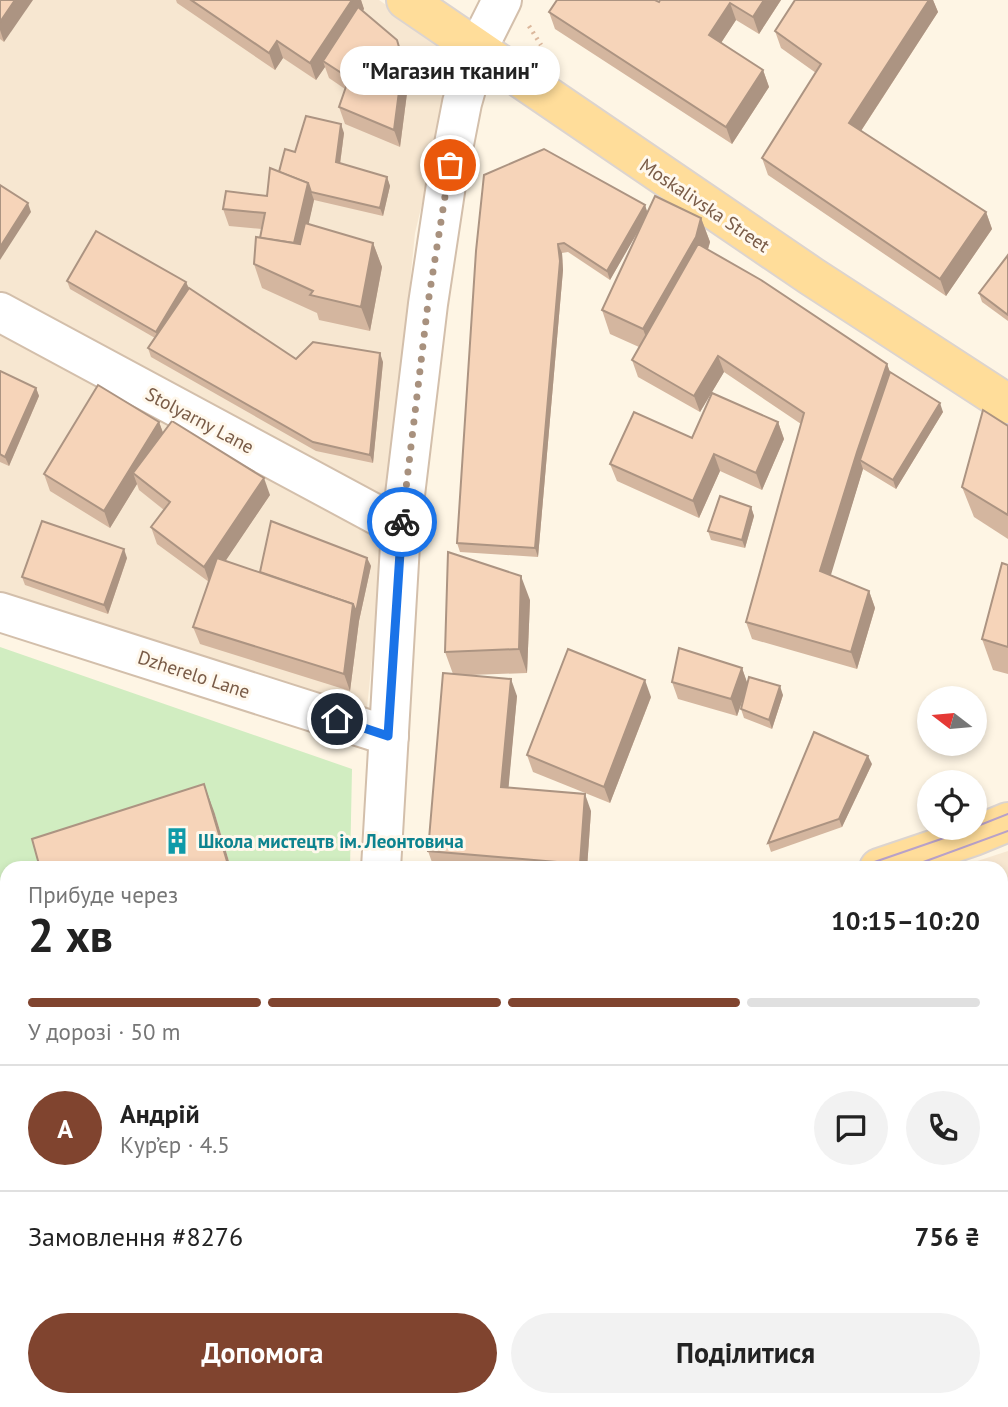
<!DOCTYPE html>
<html lang="uk">
<meta charset="utf-8">
<style>
body{margin:0;font-family:"PT Sans",sans-serif;background:#f2f2f2;color:#222;height:100vh;display:flex;flex-direction:column;font-size:26px;white-space:nowrap}
*{box-sizing:border-box;margin:0}
p{font-size:23px;color:#767676}
.icon{flex:none;width:38px;height:38px;fill:none;stroke:currentColor;stroke-width:2;stroke-linecap:round;stroke-linejoin:round}
.map{position:relative;flex:1;overflow:hidden}
.sheet{position:absolute;left:0px;top:861px;width:1008px;height:546px;display:flex;flex-direction:column;background:#fff;border-radius:21px 21px 0 0;box-shadow:0 4px 10px #0003}
.sheet>*{flex:none}
.needle{width:46px;rotate:286deg}
.controls{position:absolute;left:917px;top:686px;display:grid;gap:14px}
.controls a{display:grid;place-items:center;width:70px;height:70px;border-radius:50%;background:#fff;box-shadow:0 4px 10px #0003;font-size:35px}
.pin{position:absolute;display:grid;place-items:center;width:60px;height:60px;color:#fff;margin:-30px;border:4px solid #fff;border-radius:50%;box-shadow:0 2px 7px #0007}
.courier{position:absolute;display:grid;place-items:center;width:70px;height:70px;margin:-35px;border:5px solid #1a73e8;border-radius:50%;background:#fff;color:#222;box-shadow:0 2px 9px #0007}
.bubble{position:absolute;height:49px;border-radius:24px;background:#fff;box-shadow:0 4px 10px #0003;font-size:23px;font-weight:700;line-height:49px;text-align:center}
.overview em{font-style:normal;font-weight:700}
.overview div{display:flex;flex-direction:column-reverse}
.overview{display:flex;align-items:center;justify-content:space-between;height:119px;padding:0 28px}
h1{font-size:46px;font-weight:700;line-height:52px}
.bar{display:grid;grid-template-columns:repeat(4,1fr);gap:10px 7px;align-content:center;height:84px;padding:0 28px}
.bar i{height:9px;border-radius:5px;background:#e0e0e0}
.bar .on{background:#80442f}
.bar p{grid-column:span 4}
.line{display:flex;align-items:center;gap:18px;padding:0 28px;border-top:2px solid #e0e0e0}
.line div{flex:1}
.round{display:grid;place-items:center;flex:none;width:74px;height:74px;border-radius:37px;background:#f2f2f2}
.action{display:flex;gap:14px;margin-top:auto;padding:14px 28px}
.action a{flex:1;height:80px;border-radius:42px;background:#80442f;color:#fff;font-size:28px;font-weight:700;line-height:80px;text-align:center}
.action a+a{background:#f2f2f2;color:#222}
.map>svg:first-child{display:block}
.residential{fill:#f7e7d1}
.education{fill:#f2e0fb}
.green{fill:#d1edc1}
.lines{fill:none;stroke-linecap:round;stroke-linejoin:round}
.minor-casing{stroke:#d3bfab;stroke-width:42}
.major-casing{stroke:#dcd4cf;stroke-width:42}
.path{stroke:#dbb79c;stroke-width:4.5;stroke-dasharray:2 5;stroke-linecap:butt}
.minor{stroke:#fff;stroke-width:38}
.major{stroke:#ffdd9a;stroke-width:38}
.tram{stroke:#b8a1c9;stroke-width:2}
.wall{fill:#d4b69f}
.shaded-wall{fill:#ac9482}
.building{fill:#f6d4b9;stroke:#ac9482;stroke-width:2}
.done{stroke:#a8917e;stroke-width:7;stroke-dasharray:0 12.6}
.route{stroke:#1a73e8;stroke-width:9}
.labels{text-anchor:middle;stroke-width:6;stroke-linejoin:round;paint-order:stroke}
.street-label{font-size:19px;fill:#795b47;stroke:#fff8ec}
.culture-label{font-size:19px;font-weight:bold;fill:#0d838f;stroke:#fff8ec;text-anchor:start}
</style>
<div class="map">
<svg width="1008" height="1407" viewBox="0 0 1008 1407">
<rect width="100%" height="100%" fill="#fef5e4"/>
<!-- residential -->
<g class="residential">
<polygon points="0,0 379,0 458,55 415,233 366,718 0,596"/>
<polygon points="1008,851 1008,1407 374,1407 375,1400 1001,1400 1001,868 956,868"/>
</g>
<!-- education -->
<polygon class="education" points="7,1237 7,1400 112,1400 116,1407 0,1407 0,1240"/>
<!-- green -->
<polygon class="green" points="0,647 352,769 350,868 231,868 215,814 48,868 7,868 7,1036 0,1019"/>
<g class="lines">
<defs>
<g id="minor">
<polyline points="0,312 401,528"/>
<polyline points="0,612 389,736"/>
<polyline points="381,868 401,528 428,304 446,185 462,103 477,50 502,0"/>
<polyline points="0,1076 7,1092"/>
<polyline points="1001,1101 1008,1074"/>
<polyline points="147,1400 151,1407"/>
<polyline points="350,1407 350,1400"/>
<polyline points="926,1407 927,1400"/>
</g>
<g id="major">
<polyline points="406,0 811,276 1008,404"/>
<polyline points="879,868 974,836 1008,822"/>
<polyline points="0,1158 7,1156"/>
</g>
</defs>
<!-- minor casing -->
<use href="#minor" class="minor-casing"/>
<!-- major casing -->
<use href="#major" class="major-casing"/>
<!-- path -->
<polyline class="path" points="529,26 541,45"/>
<!-- minor -->
<use href="#minor" class="minor"/>
<!-- major -->
<use href="#major" class="major"/>
<!-- tram -->
<g class="tram">
<polyline points="975,827 1008,814"/>
<polyline points="857,868 973,828"/>
<polyline points="907,868 1008,831"/>
<polyline points="0,1149 7,1147"/>
<polyline points="0,1167 7,1165"/>
</g>
</g>
<!-- wall -->
<g class="wall">
<polygon points="0,0 4,42 0,39"/>
<polygon points="176,0 361,0 364,9 362,11 397,40 403,56 409,78 400,147 345,124 339,107 345,89 329,78 325,67 316,80 283,58 275,70 177,3"/>
<polygon points="781,0 759,34 736,20 721,43 763,70 769,87 732,144 555,29 549,12 659,2"/>
<polygon points="795,0 933,0 938,12 861,131 986,212 992,229 946,296 768,175 762,158 816,73 781,48 775,31"/>
<polygon points="344,133 340,164 387,177 390,186 383,216 314,200 308,224 373,243 382,267 370,331 319,320 317,313 262,288 254,264 262,229 229,226 223,209 267,196 279,172 295,152"/>
<polygon points="645,205 647,213 701,218 710,242 708,250 887,364 890,372 943,412 896,489 863,469 830,575 869,591 875,608 857,669 752,639 746,622 801,424 724,372 700,412 638,377 632,360 639,347 610,334 602,310 641,226 610,280 568,252 562,253 563,270 538,557 460,552 457,543 476,251"/>
<polygon points="1008,255 1008,321 982,302 979,293"/>
<polygon points="67,281 186,282 189,289 296,359 383,362 373,463 316,451 151,357 148,348 155,338 70,289"/>
<polygon points="0,371 36,388 39,396 9,466 0,462"/>
<polygon points="159,422 163,433 270,495 225,561 260,572 367,558 371,566 359,621 350,691 200,644 193,627 209,582 157,544 151,527 164,510 139,490 137,484 110,528 50,491 44,474"/>
<polygon points="778,422 784,439 762,490 720,471 699,518 617,481 610,464 692,438"/>
<polygon points="1008,426 1008,539 974,517 962,487"/>
<polygon points="751,507 754,516 745,548 711,540 708,531"/>
<polygon points="127,558 108,614 25,585 22,577"/>
<polygon points="1008,565 1008,674 993,670 982,639"/>
<polygon points="530,600 527,673 471,675 517,696 508,788 591,811 587,868 434,868 428,851 453,674 445,652"/>
<polygon points="742,668 747,683 783,695 772,729 744,718 741,709 745,693 737,716 678,699 672,682"/>
<polygon points="651,697 610,803 533,772 527,755"/>
<polygon points="872,764 842,827 771,852 768,843"/>
<polygon points="1008,1282 1008,1353 1001,1351 1001,1305"/>
</g>
<!-- shaded-wall -->
<g class="shaded-wall">
<polygon points="15,0 33,0 4,42 0,30 0,22"/>
<polygon points="352,0 361,0 364,9 327,64 323,61 325,67 316,80 310,63"/>
<polygon points="764,0 781,0 759,34 753,17"/>
<polygon points="929,0 933,0 938,12 855,140 849,123"/>
<polygon points="730,3 736,20 715,52 709,35"/>
<polygon points="397,40 403,56 409,78 400,147 394,130"/>
<polygon points="277,41 283,58 275,70 269,53"/>
<polygon points="763,70 769,87 732,144 726,127"/>
<polygon points="341,124 344,133 339,171 336,162"/>
<polygon points="387,177 390,186 383,216 380,208"/>
<polygon points="308,183 314,200 299,267 293,250"/>
<polygon points="28,203 31,212 0,260 0,247"/>
<polygon points="645,205 648,214 610,280 607,271"/>
<polygon points="986,212 992,229 946,296 940,279"/>
<polygon points="701,218 710,242 704,261 652,353 643,329"/>
<polygon points="373,243 382,267 370,331 361,307"/>
<polygon points="558,244 562,253 563,270 538,557 535,548"/>
<polygon points="186,282 190,291 159,341 156,332"/>
<polygon points="380,353 383,362 373,463 370,455"/>
<polygon points="718,356 724,372 700,412 694,396"/>
<polygon points="887,364 893,381 860,460 863,469 827,588 820,571 857,452"/>
<polygon points="36,388 39,396 9,466 5,457"/>
<polygon points="940,403 943,412 896,489 893,480"/>
<polygon points="159,422 165,438 133,473 137,484 110,528 104,511"/>
<polygon points="778,422 784,439 762,490 756,473"/>
<polygon points="714,454 720,471 699,518 693,501"/>
<polygon points="264,478 270,495 210,584 204,567"/>
<polygon points="751,507 754,516 745,548 742,540"/>
<polygon points="124,549 127,558 108,614 104,605"/>
<polygon points="367,558 371,566 359,621 350,691 344,674 353,604"/>
<polygon points="521,576 530,600 527,673 519,649"/>
<polygon points="869,591 875,608 857,669 851,652"/>
<polygon points="742,668 748,685 737,716 731,699"/>
<polygon points="511,679 517,696 507,804 501,787"/>
<polygon points="645,680 651,697 610,803 604,787"/>
<polygon points="780,686 783,695 772,729 769,720"/>
<polygon points="868,756 872,764 842,827 839,819"/>
<polygon points="204,784 215,814 231,868 229,868"/>
<polygon points="585,794 591,811 587,868 581,868 580,864"/>
<polygon points="668,1400 676,1400 675,1407 668,1407"/>
</g>
<!-- building -->
<g class="building">
<polygon points="0,0 15,0 0,22"/>
<polygon points="191,0 352,0 310,63 277,41 269,53"/>
<polygon points="557,0 655,0 659,2 660,0 764,0 753,17 730,3 709,35 763,70 726,127 549,12"/>
<polygon points="795,0 929,0 849,123 986,212 940,279 762,158 821,64 775,31"/>
<polygon points="358,7 397,40 403,61 394,130 339,107 349,78 323,61"/>
<polygon points="306,116 341,124 336,162 387,177 380,208 311,192 308,183 279,172 285,149 295,152"/>
<polygon points="544,149 645,205 607,271 564,243 558,244 560,261 535,548 457,543 476,251 484,175"/>
<polygon points="270,168 308,183 294,243 260,238 265,213 223,209 226,191 267,196"/>
<polygon points="0,185 28,203 0,247"/>
<polygon points="655,196 701,218 696,237 643,329 602,310"/>
<polygon points="305,223 373,243 361,307 310,295 313,291 254,264 256,237 300,244"/>
<polygon points="96,231 186,282 156,332 67,281"/>
<polygon points="698,244 761,280 887,364 857,452 820,571 869,591 851,652 746,622 804,413 718,356 694,396 632,360"/>
<polygon points="1008,255 1008,315 979,293"/>
<polygon points="189,288 296,359 313,342 380,353 370,455 313,442 148,348"/>
<polygon points="0,371 36,388 5,457 0,454"/>
<polygon points="890,372 940,403 893,480 860,460"/>
<polygon points="98,385 159,422 104,511 44,474"/>
<polygon points="712,393 778,422 756,473 714,454 693,501 610,464 634,412 692,438"/>
<polygon points="983,410 1008,426 1008,515 962,487"/>
<polygon points="172,421 264,478 204,567 151,527 170,502 133,473"/>
<polygon points="720,496 751,507 742,540 708,531"/>
<polygon points="42,521 124,549 104,605 22,577"/>
<polygon points="271,521 367,558 356,612 353,604 260,572"/>
<polygon points="448,552 521,576 519,649 445,652"/>
<polygon points="217,558 353,604 344,674 193,627"/>
<polygon points="1002,563 1008,565 1008,647 982,639"/>
<polygon points="679,648 742,668 731,699 672,682"/>
<polygon points="568,649 645,680 604,787 527,755"/>
<polygon points="443,673 511,679 501,787 585,794 580,864 428,851"/>
<polygon points="749,677 780,686 769,720 741,709"/>
<polygon points="814,732 868,756 839,819 768,843"/>
<polygon points="204,784 229,868 40,868 32,839"/>
<polygon points="1008,1282 1008,1345 1001,1343 1001,1305"/>
<polygon points="0,1311 7,1324 7,1400 48,1400 51,1407 0,1407"/>
<polygon points="621,1400 668,1400 668,1407 620,1407"/>
<polygon points="803,1400 810,1400 816,1407 794,1407"/>
</g>
<g class="lines">
<!-- done -->
<polyline class="done" points="402,522 428,303 450,165"/>
<!-- route -->
<polyline class="route" points="337,719 388,736 402,522"/>
</g>
<!-- icons -->
<defs>
<symbol id="building-bare" viewBox="-9 -9 18 18"><path d="M-4-6H4V6H1V3H-1V6H-4ZM-2.5-4.3h1.7v1.8h-1.7ZM.8-4.3h1.7v1.8H.8ZM-2.5-1h1.7V.8h-1.7ZM.8-1h1.7V.8H.8Z" fill="#0f9aa8" stroke="#fff8ec" stroke-width="2.5" paint-order="stroke"/></symbol>
</defs>
<g fill-rule="evenodd">
<use href="#building-bare" x="158" y="822" width="38" height="38"/>
</g>
<g class="labels">
<!-- street labels -->
<g class="street-label">
<text transform="translate(705 205) rotate(34)" y="7">Moskalivska Street</text>
<text transform="translate(200 420) rotate(28)" y="7">Stolyarny Lane</text>
<text transform="translate(194 674) rotate(18)" y="7">Dzherelo Lane</text>
</g>
<!-- culture labels -->
<g class="culture-label">
<text x="198" y="848">Школа мистецтв ім. Леонтовича</text>
</g>
</g>
</svg>
<div class="controls">
<a><svg class="needle" viewBox="-14 -14 28 28"><path d="M0-13l5 13h-10z" fill="#e53935"/><path d="M0 13l5-13h-10z" fill="#767676"/></svg></a>
<a><svg class="icon" aria-label="locate" viewBox="0 0 24 24"><circle cx="12" cy="12" r="6"/><path d="M12 2v4M12 18v4M2 12h4M18 12h4"/></svg></a>
</div>
<div class="pin" style="left:450px;top:165px;background:#ea580c"><svg class="icon" aria-label="bag" viewBox="0 0 24 24"><path d="M5 8h14l-1 12H6zM9 8a3 3 0 0 1 6 0"/></svg></div>
<div class="pin" style="left:337px;top:719px;background:#1f2937"><svg class="icon" aria-label="home" viewBox="0 0 24 24"><path d="M3 11l9-7 9 7M6 9v11h12V9"/></svg></div>
<div class="courier" style="left:402px;top:522px"><svg class="icon" aria-label="bike" viewBox="0 0 24 24"><circle cx="6" cy="16" r="4"/><circle cx="18" cy="16" r="4"/><path d="M6 16l4-8h5l3 8M10 8l3 8H6M13 5h3"/></svg></div>
<div class="bubble" style="left:340px;top:46px;width:220px">&quot;Магазин тканин&quot;</div>
<section class="sheet">
<div class="overview"><div><h1>2 хв</h1><p>Прибуде через</p></div><em>10:15–10:20</em></div>
<div class="bar"><i class="on"></i><i class="on"></i><i class="on"></i><i></i><p>У дорозі · 50 m</p></div>
<div class="line" style="height:126px"><b class="round" style="background:#80442f;color:#fff">А</b><div><b>Андрій</b><p>Кур’єр · 4.5</p></div><a class="round"><svg class="icon" aria-label="chat" viewBox="0 0 24 24"><path d="M4 5h16v11H9l-5 4z"/></svg></a><a class="round"><svg class="icon" aria-label="phone" viewBox="0 0 24 24"><path d="M5 4h4l2 5-3 2q2 4 5 5l2-3 5 2v4C11 20 4 13 5 4z"/></svg></a></div>
<div class="line" style="height:91px"><div>Замовлення #8276</div><b>756 ₴</b></div>
<div class="action"><a>Допомога</a><a>Поділитися</a></div>
</section>
</div>
